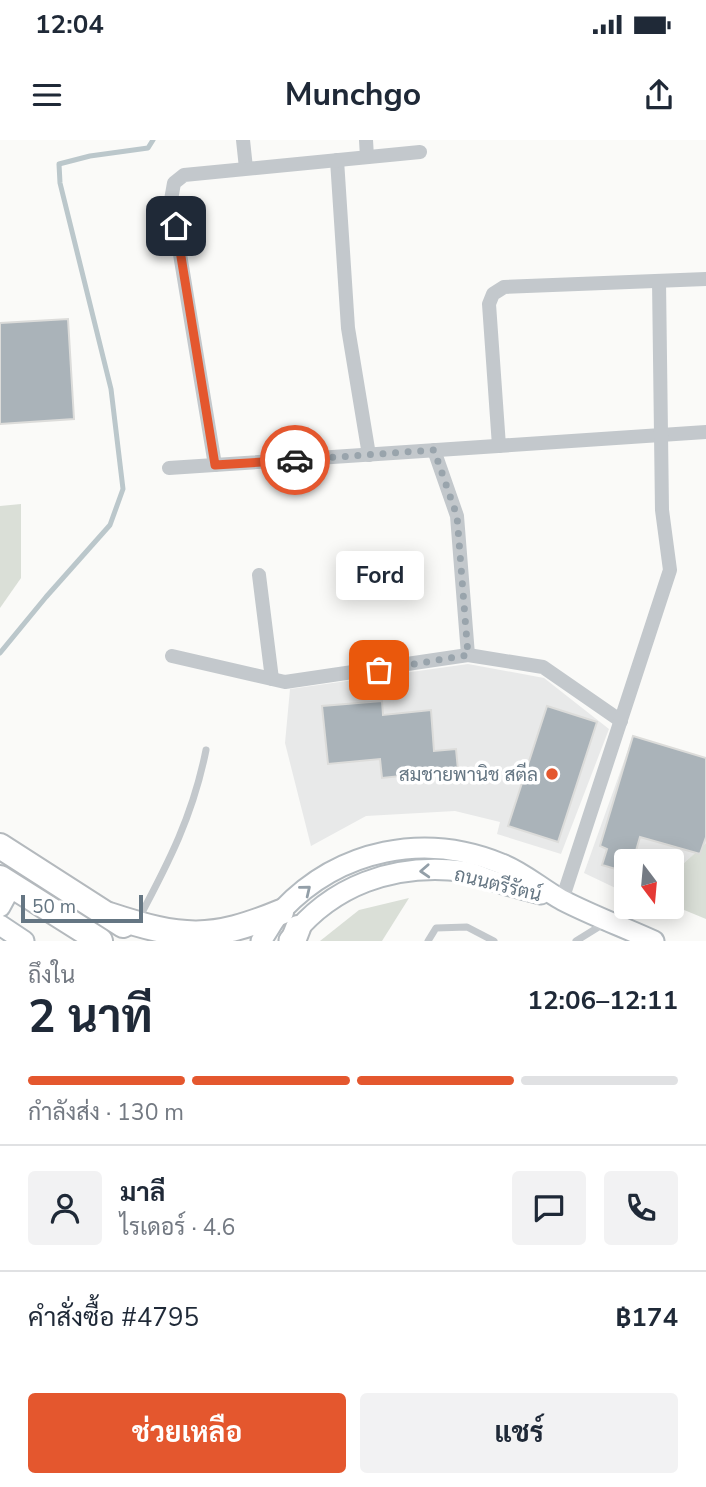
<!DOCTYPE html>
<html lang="th">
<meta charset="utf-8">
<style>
body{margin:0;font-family:"Nunito Sans",Sarabun,sans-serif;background:#f2f2f3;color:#1f2937;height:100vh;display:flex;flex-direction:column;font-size:26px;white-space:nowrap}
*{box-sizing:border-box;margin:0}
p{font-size:23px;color:#747a83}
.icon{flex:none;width:38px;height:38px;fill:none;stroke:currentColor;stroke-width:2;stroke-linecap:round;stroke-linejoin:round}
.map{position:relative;height:801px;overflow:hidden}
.sheet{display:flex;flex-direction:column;background:#fff;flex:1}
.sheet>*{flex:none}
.needle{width:46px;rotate:164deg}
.controls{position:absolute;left:614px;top:709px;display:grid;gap:14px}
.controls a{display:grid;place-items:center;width:70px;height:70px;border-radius:7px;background:#fff;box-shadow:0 4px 18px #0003;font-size:35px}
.scale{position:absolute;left:21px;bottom:18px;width:122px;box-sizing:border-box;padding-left:7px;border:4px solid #657683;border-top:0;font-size:19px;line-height:24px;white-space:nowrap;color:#657683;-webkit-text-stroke:5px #fff;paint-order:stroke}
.pin{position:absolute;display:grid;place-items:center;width:60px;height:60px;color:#fff;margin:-30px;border-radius:14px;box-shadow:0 4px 10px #0006}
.courier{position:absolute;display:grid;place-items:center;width:70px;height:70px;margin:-35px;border:5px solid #e4572e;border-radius:50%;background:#fff;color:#222;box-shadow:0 2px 9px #0007}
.bubble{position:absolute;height:49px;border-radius:7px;background:#fff;box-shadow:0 4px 18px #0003;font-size:23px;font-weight:700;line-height:49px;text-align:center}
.overview em{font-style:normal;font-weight:700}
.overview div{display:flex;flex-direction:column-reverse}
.overview{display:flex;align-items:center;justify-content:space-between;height:119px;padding:0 28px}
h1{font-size:46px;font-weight:700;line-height:52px}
.bar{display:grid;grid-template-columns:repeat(4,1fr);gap:10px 7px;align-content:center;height:84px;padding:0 28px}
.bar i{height:9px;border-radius:5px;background:#e0e1e3}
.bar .selected{background:#e4572e}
.bar p{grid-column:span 4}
.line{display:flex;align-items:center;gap:18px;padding:0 28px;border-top:2px solid #e0e1e3}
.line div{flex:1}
.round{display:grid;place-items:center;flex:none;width:74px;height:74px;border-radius:7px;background:#f2f2f3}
.button{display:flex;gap:14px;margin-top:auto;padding:14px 28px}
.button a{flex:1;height:80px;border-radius:7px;background:#e4572e;color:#fff;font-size:28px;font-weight:700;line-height:80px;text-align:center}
.button a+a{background:#f2f2f3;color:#1f2937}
.status{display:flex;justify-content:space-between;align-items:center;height:49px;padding:0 35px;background:#fff;direction:ltr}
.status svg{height:19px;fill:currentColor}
header{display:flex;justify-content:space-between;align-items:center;height:91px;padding:0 28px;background:#fff;font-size:32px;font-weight:700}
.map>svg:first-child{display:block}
.built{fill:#e8e9e9}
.green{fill:#dadfd7}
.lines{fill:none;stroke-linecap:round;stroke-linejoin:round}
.stream{stroke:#bbc7cb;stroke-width:5}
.building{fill:#aab3b9;stroke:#dcdcda;stroke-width:2}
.secondary-casing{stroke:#b3babf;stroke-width:23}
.highway-casing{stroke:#b4b9bd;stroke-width:28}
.lane{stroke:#c3c8cc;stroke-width:7}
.street{stroke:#c3c8cc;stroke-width:14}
.secondary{stroke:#fff;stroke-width:19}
.highway{stroke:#fff;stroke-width:24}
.oneway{stroke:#939fa8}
.done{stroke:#99a4ac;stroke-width:7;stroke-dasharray:0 12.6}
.route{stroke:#e4572e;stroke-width:9}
.poi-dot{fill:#e4572e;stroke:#fff;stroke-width:2.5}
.labels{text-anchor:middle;stroke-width:7;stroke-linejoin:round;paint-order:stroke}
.poi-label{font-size:19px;fill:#657683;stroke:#fff;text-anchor:end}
.street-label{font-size:19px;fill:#657683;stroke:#fff}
</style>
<div class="status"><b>12:04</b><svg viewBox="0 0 49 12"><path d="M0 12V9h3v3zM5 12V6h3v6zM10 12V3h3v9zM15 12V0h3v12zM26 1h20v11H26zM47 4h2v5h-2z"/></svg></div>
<header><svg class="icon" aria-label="menu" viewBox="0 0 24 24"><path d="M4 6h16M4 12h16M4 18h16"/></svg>Munchgo<svg class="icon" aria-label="share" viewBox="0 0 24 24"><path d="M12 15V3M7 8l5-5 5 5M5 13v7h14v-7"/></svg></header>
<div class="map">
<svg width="706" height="801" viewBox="0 0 706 801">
<rect width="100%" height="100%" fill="#fafaf8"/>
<!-- built -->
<g class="built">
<polygon points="468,524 544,538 609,589 561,714 497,694 500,682 455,671 366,676 311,706 285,603 290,549"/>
<polygon points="633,596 706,623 706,703 672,734 672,721 626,721 626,753 584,733"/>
</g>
<!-- green -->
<g class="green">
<polygon points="21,364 21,438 0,468 0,366"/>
<polygon points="706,703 706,779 672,765 672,734"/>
<polygon points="409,758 382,801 320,801 359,770"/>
</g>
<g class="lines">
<!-- stream -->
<polyline class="stream" points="0,513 46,457 110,385 123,349 111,249 60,43 59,24 90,16 148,8 153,0"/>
</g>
<!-- building -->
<g class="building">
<polygon points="68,179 74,279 0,284 0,183"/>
<polygon points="382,561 383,575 431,570 434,611 456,609 458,630 382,638 380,619 328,624 322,566"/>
<polygon points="547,566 597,582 558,702 508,686"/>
<polygon points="633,596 706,618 706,697 700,714 640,697 633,721 626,721 626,732 602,725 607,709 600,706"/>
</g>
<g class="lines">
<defs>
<g id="secondary">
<polyline points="0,767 12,745"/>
<polyline points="0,785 24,801"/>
<path d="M 289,800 C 331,745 394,723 462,731 C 473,732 483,738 494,741 C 509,746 525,750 541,754"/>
<path d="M 261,801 C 268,791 274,779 282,770 C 340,709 425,692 502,724 C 523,732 542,749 562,760 C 591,775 623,787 654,801"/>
</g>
<g id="highway">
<polyline points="0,706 123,785"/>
<polyline points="0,738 100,801"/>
<path d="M 109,775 C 182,799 211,801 281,772"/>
<polyline points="293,801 298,788"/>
</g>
</defs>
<!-- secondary casing -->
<use href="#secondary" class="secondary-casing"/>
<!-- highway casing -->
<use href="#highway" class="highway-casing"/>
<!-- lane -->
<g class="lane">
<path d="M 138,780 C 169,722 193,675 206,610"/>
<polyline points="428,801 436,788 467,787 494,801"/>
<polyline points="576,801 605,783"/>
</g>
<!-- street -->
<g class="street">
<polyline points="243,0 246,28"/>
<polyline points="366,0 367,17"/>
<polyline points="337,20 348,188 369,315"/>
<polyline points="499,306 489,164 493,154 504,147 706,139"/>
<polyline points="434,310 457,376 468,515"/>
<polyline points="215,325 171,60 174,43 184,35 420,12"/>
<polyline points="169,328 706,292"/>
<polyline points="259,435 272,539"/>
<polyline points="172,516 285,542 468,515 543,527 621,581"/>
<polyline points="562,760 670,430 662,370 659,141"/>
</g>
<!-- secondary -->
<use href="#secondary" class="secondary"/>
<!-- highway -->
<use href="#highway" class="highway"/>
</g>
<!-- one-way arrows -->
<defs><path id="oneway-chevron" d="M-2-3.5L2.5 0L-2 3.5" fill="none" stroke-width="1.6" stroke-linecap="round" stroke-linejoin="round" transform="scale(1.75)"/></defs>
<g class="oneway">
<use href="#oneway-chevron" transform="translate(425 731) rotate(177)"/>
<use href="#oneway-chevron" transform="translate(306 750) rotate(-39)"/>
</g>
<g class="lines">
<!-- done -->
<polyline class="done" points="295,320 434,310 457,376 468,515 379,530"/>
<!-- route -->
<polyline class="route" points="176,86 215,325 295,320"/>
</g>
<!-- markers -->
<circle class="poi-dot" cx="552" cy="634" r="7"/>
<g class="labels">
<!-- poi labels -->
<g class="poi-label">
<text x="538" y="641">สมชายพานิช สตีล</text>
</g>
<!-- street labels -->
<g class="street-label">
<text transform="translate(498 744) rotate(14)" y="7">ถนนตรีรัตน์</text>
</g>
</g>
</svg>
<div class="controls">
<a><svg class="needle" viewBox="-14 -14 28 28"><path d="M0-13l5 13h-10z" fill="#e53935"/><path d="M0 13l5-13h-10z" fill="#747a83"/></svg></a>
</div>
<div class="scale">50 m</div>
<div class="pin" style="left:379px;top:530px;background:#ea580c"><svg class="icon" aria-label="bag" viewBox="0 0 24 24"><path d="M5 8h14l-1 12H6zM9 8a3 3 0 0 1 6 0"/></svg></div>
<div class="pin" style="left:176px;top:86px;background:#1f2937"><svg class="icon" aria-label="home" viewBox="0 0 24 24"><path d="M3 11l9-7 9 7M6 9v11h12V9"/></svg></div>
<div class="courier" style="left:295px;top:320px"><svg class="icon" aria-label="car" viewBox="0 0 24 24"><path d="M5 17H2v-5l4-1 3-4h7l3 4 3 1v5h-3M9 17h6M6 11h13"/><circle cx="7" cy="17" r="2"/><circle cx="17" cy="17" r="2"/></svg></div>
<div class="bubble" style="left:336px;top:411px;width:88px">Ford</div>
</div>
<section class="sheet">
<div class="overview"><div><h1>2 นาที</h1><p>ถึงใน</p></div><em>12:06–12:11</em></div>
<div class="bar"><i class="selected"></i><i class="selected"></i><i class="selected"></i><i></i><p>กำลังส่ง · 130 m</p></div>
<div class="line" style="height:126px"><a class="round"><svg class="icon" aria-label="person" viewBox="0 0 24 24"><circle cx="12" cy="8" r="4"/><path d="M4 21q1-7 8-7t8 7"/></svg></a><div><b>มาลี</b><p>ไรเดอร์ · 4.6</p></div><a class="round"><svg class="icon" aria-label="chat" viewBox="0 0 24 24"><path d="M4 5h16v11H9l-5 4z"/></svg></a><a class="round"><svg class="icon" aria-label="phone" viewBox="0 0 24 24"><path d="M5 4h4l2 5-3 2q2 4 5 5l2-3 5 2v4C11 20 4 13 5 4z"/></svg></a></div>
<div class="line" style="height:91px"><div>คำสั่งซื้อ #4795</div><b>฿174</b></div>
<div class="button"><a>ช่วยเหลือ</a><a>แชร์</a></div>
</section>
